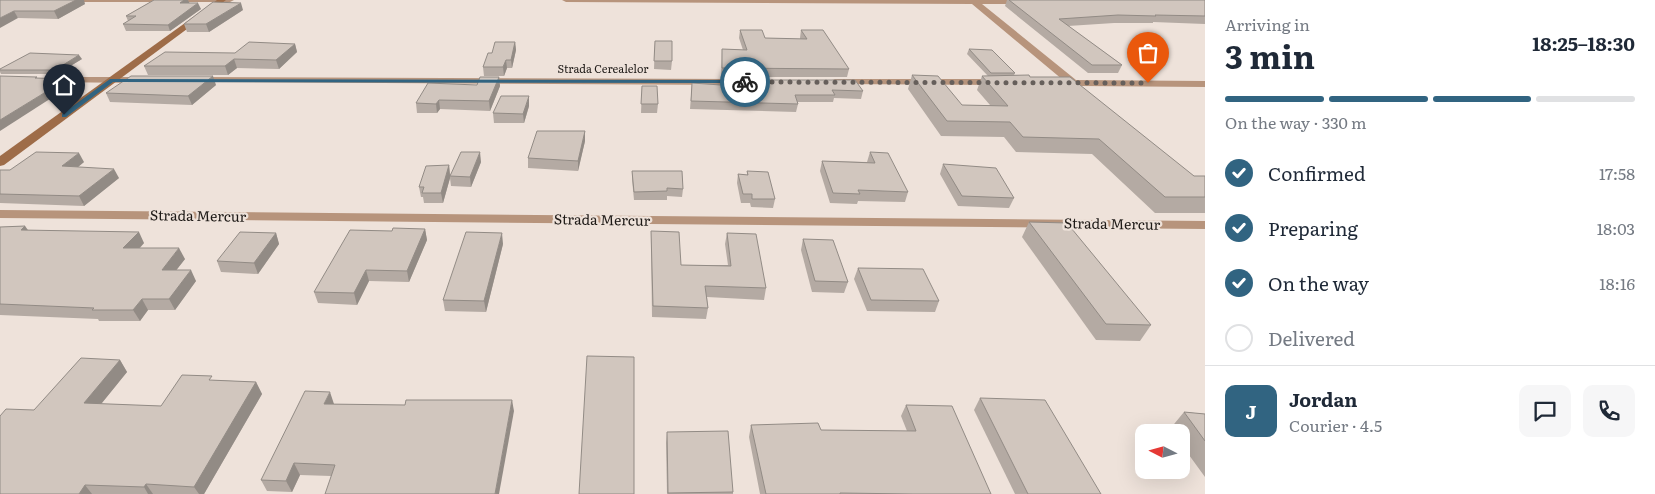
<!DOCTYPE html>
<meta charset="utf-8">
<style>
body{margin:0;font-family:Literata,serif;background:#f6f6f7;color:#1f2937;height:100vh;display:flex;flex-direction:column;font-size:19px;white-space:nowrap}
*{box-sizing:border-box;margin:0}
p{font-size:16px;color:#747a83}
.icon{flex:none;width:28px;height:28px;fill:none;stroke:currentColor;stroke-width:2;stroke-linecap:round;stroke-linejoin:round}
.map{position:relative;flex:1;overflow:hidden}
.side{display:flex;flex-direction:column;background:#fff;width:450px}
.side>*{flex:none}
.needle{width:32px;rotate:276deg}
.controls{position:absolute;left:1135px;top:424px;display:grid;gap:10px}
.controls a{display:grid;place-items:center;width:55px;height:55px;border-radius:10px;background:#fff;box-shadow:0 5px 20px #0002;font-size:25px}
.pin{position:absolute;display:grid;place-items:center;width:42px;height:42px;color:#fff;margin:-51px -21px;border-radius:50% 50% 50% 0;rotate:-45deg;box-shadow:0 0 5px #0007}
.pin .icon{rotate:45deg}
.courier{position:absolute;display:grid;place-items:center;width:50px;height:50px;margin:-25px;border:4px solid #316481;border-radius:50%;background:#fff;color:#222;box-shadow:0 1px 6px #0007}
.overview em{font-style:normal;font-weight:700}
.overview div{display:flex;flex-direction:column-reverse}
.overview{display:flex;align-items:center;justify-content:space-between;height:85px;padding:0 20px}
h1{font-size:32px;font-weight:700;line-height:38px}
.bar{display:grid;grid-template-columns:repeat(4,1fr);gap:8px 5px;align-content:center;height:60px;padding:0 20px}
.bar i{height:6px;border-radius:4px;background:#e0e1e3}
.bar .current{background:#316481}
.bar p{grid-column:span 4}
.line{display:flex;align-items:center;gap:12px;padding:0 20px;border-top:1px solid #e0e1e3}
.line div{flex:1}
.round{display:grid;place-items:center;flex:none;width:52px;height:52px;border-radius:10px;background:#f6f6f7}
ol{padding:0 20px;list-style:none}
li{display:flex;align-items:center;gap:15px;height:55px}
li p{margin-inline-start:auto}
li .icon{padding:5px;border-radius:50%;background:#316481;color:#fff;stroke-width:4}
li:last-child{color:#747a83}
li i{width:28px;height:28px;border:2px solid #e0e1e3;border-radius:50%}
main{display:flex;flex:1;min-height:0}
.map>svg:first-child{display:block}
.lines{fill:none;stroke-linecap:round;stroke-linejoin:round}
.street{fill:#b7947c;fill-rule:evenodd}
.secondary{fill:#9e6c48;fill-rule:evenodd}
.wall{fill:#b4aaa3}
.shaded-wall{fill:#928b85}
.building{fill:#d1c6be;stroke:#928b85}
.route{fill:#316481}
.done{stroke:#665f5b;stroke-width:5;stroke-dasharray:0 9}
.labels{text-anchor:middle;stroke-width:4.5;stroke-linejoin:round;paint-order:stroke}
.far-street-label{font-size:11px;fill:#1d1916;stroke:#eee2da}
.street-label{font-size:14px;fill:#1d1916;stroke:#eee2da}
</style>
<main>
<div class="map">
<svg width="1205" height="494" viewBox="0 0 1205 494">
<rect width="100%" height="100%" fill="#eee2da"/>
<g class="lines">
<!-- street -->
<g class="street">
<polygon points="19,0 234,0 230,2 23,2"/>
<polygon points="562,0 1028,0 1030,2 1026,4 982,4 1076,80 1205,81 1205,87 1080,86 1076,88 1052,85 1051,83 1052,81 1063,80 972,4 566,2"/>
<polygon points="46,77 143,77 148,80 143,83 42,82 41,80"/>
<polygon points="194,77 741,79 746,82 741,85 190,82 189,80 190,78"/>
<polygon points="836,79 998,79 1003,82 998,85 832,84 831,82 832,80"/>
<polygon points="0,210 1205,221 1205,229 0,218"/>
</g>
<!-- secondary -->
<polygon class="secondary" points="217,0 226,0 4,165 0,166 0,156"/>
</g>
<!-- wall -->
<g class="wall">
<polygon points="0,0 85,4 58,19 18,18"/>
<polygon points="154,0 188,0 189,3 201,9 170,31 126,31 123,24 128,21 126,16"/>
<polygon points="1007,0 1205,0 1205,24 1153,22 1153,23 1114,23 1068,26 1122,65 1118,73 1088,73 1005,6"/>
<polygon points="243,10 209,32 187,32 184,24"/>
<polygon points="740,30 765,38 800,39 800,38 801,30 849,69 847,77 721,77 722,49 743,50 739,38"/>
<polygon points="655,41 672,61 671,70 654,69"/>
<polygon points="515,42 516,50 512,68 507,68 504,76 484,76 483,67 492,53"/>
<polygon points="295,44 297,52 279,69 237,68 228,75 148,75 144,66 235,53"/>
<polygon points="969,49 1015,73 1014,75 1030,77 1194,176 1205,176 1205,213 1155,213 1092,154 1016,152 1004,137 941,136 908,89 912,75 962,105 990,105 977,90 982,76 988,76 967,54"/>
<polygon points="82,59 57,74 1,74 0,72 0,69"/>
<polygon points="499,77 500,86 490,111 440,109 437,113 417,113 416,103 477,85"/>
<polygon points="721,80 863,91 861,99 834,98 833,102 797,102 798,104 796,112 690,109 692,83 721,84"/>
<polygon points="216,85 192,105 110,102 106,93"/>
<polygon points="642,86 658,104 657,113 641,113"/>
<polygon points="529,106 524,123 494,123 493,113"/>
<polygon points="585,131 585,141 578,171 528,168 528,158"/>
<polygon points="870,152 908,192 905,202 858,201 857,204 830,203 820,171 822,161 867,162"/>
<polygon points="84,162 78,167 119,178 84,206 0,203 0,170 10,170"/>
<polygon points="481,162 471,187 451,186 450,178 443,203 424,203 423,197 421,197 419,187 449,165 450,174"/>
<polygon points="943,164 1014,198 1009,208 958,206 940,174"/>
<polygon points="632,171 683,189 682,197 667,196 667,200 634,200 632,179"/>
<polygon points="747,171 775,199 773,208 751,207 750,203 741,203 737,183 738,174 747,175"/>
<polygon points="1029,222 1151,325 1140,341 1096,340 1022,237"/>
<polygon points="25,226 28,230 144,243 140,248 185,259 176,270 196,281 175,310 148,310 140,321 99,321 98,319 0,315 0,227"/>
<polygon points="425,229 427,240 409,282 369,281 357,305 318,303 314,292 392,231"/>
<polygon points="651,231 681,265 728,265 725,244 727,233 766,288 764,300 707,297 708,308 706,319 652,317 651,242"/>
<polygon points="276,233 279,244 258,274 221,272 217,261"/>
<polygon points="803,239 848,282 844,293 812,292 801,250"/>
<polygon points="503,244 486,312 445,311 443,300"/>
<polygon points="858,268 939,301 935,312 867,311 854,279"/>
<polygon points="120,360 127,372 101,404 161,406 214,380 256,382 262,394 204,494 0,494 34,410"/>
<polygon points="980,398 1101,494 1015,494 974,410"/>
<polygon points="334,404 514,411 331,476 300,475 292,492 267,491 261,480"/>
<polygon points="906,405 991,494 760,494 749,437 751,425 821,430 907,431 901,416"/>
<polygon points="1184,412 1205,414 1205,477 1181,444 1181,432 1173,432 1170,429"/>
<polygon points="667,432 733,492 733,494 667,494 666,443"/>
</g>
<!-- shaded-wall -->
<g class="shaded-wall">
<polygon points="76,0 84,0 85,4 58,19 54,11"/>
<polygon points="184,0 188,0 190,4 180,3"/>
<polygon points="198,3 201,9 170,31 168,25"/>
<polygon points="241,3 243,10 209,32 206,24"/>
<polygon points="14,11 18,18 0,28 0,18"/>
<polygon points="515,42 516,50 512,68 511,60"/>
<polygon points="295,44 297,52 279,69 276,60"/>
<polygon points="79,55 82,59 57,74 55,70"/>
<polygon points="234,59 237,68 228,75 225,66"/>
<polygon points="506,60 507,68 504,76 503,67"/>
<polygon points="213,76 216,85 192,105 188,96"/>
<polygon points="499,77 500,86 490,111 489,101"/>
<polygon points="67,79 70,86 0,131 0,120"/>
<polygon points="529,96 529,106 524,123 523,114"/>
<polygon points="439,100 440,109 437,113 436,104"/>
<polygon points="585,131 585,141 578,171 578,161"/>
<polygon points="480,152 481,162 471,187 470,177"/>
<polygon points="79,153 84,162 68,175 62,166"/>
<polygon points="449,165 450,176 450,178 443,203 441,193"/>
<polygon points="114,169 119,178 84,206 79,196"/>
<polygon points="25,226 32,237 21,230"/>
<polygon points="425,229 427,240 409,282 407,271"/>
<polygon points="139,232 144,243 129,259 123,248"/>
<polygon points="276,233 279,244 258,274 254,263"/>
<polygon points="502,233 503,244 486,312 484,301"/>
<polygon points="179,248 185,259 168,281 162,270"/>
<polygon points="191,270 196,281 175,310 169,299"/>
<polygon points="366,270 369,281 357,305 354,293"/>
<polygon points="142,299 148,310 140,321 133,310"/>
<polygon points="120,360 127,372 93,414 84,403"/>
<polygon points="256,382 262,394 204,494 199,494 194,487"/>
<polygon points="330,392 334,404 324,404"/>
<polygon points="512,400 514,411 499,494 495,494"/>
<polygon points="294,463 300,475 292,492 286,481"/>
<polygon points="146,484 153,494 148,494 144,487"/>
<polygon points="85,485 92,494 79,494"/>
</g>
<!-- building -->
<g class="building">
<polygon points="0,0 76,0 54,11 14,11 0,18"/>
<polygon points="154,0 184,0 180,3 198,3 168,25 123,24 136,16 126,16"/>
<polygon points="1009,0 1205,0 1205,16 1155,15 1156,16 1118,15 1059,19 1122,65 1092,65"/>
<polygon points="213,2 241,3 206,24 184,24"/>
<polygon points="740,30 762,30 765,38 807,39 801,30 823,30 849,69 722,68 722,49 747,50"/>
<polygon points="655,41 672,41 672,61 654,61"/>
<polygon points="249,42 295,44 276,60 234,59 225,66 144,66 165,52 235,53"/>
<polygon points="495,42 515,42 511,60 506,60 503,67 483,67 488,53 492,53"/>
<polygon points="969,49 992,50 1015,73 991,73"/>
<polygon points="30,53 79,55 55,70 0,70 0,69"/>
<polygon points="912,75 938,76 962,105 1008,106 982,76 1029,75 1030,77 1070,77 1194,176 1205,176 1205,197 1165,197 1099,139 1023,137 1010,122 947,121"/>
<polygon points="0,76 37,77 35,78 67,79 0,120"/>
<polygon points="131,76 213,76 188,96 106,93"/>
<polygon points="480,77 499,77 489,101 439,100 436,104 416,103 428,83 477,85"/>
<polygon points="721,80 855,80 863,91 832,90 835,95 795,95 798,104 691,101 692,83 721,85"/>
<polygon points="642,86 657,86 658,104 641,104"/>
<polygon points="501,96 529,96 523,114 493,113"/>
<polygon points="537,131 585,131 578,161 528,158"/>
<polygon points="36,152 79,153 62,166 114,169 79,196 0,194 0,170 10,170"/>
<polygon points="461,152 480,152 470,177 450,176"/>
<polygon points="870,152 888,153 908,192 858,190 860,194 833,193 822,161 875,163"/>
<polygon points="943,164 996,168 1014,198 962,196"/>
<polygon points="449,165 441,193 422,193 424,187 419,187 426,166"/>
<polygon points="632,171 682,171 683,189 667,188 667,191 634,192"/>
<polygon points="747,171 768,172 775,199 752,199 752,194 743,194 738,174 748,175"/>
<polygon points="1029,222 1067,223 1151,325 1106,324"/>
<polygon points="25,226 21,230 139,232 123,248 179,248 162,270 191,270 169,299 142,299 133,310 92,310 94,308 0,304 0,227"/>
<polygon points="393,228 425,229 407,271 366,270 354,293 314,292 350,230 392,231"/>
<polygon points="651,231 679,232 681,265 731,266 727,233 756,234 766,288 705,286 708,308 653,306"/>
<polygon points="240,232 276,233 254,263 217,261"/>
<polygon points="466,232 502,233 484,301 443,300"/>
<polygon points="803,239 833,240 848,282 815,281"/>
<polygon points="858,268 923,269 939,301 871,300"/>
<polygon points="587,356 634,357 634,494 579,494"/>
<polygon points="81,358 120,360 84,403 161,406 182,375 212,376 209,380 256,382 194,487 146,484 144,487 85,485 79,494 0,494 0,416 6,409 34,410"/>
<polygon points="305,391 330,392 324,404 405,405 406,400 512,400 495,494 325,494 335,465 294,463 286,481 261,480"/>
<polygon points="980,398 1045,400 1101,494 1028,494"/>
<polygon points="906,405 952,406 991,494 913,494 840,493 840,494 766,494 751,425 818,423 821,430 916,431"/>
<polygon points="1184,412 1205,414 1205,441"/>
<polygon points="728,431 733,492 668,493 667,432"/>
</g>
<!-- route -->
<polygon class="route" points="110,79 745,80 748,82 745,83 113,82 66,117 62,117 62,114"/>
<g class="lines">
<!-- done -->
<polyline class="done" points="745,82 1148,83"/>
</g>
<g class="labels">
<!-- far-street labels -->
<g class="far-street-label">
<text x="603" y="73">Strada Cerealelor</text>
</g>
<!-- street labels -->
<g class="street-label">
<text transform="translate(198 216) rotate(1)" y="5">Strada Mercur</text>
<text transform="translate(602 220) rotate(1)" y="5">Strada Mercur</text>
<text transform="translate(1112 224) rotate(1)" y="5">Strada Mercur</text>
</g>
</g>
</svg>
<div class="controls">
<a><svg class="needle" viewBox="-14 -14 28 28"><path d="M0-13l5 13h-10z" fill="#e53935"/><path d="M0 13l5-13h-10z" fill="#747a83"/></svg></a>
</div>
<div class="pin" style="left:1148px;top:83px;background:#ea580c"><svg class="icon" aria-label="bag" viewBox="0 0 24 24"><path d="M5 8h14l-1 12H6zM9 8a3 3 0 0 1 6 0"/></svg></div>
<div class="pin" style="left:64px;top:115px;background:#1f2937"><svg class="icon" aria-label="home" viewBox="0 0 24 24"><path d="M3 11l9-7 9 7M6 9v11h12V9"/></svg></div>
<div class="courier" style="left:745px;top:82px"><svg class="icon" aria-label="bike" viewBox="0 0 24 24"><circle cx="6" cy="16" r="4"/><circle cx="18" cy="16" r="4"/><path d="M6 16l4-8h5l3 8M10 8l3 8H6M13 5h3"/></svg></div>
</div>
<section class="side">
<div class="overview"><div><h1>3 min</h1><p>Arriving in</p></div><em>18:25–18:30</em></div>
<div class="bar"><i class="current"></i><i class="current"></i><i class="current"></i><i></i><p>On the way · 330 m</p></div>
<ol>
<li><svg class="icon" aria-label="check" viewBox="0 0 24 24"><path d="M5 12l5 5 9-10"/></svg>Confirmed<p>17:58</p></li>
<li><svg class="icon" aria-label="check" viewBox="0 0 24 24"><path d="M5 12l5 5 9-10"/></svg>Preparing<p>18:03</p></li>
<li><svg class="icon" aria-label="check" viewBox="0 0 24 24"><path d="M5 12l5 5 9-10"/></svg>On the way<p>18:16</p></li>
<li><i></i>Delivered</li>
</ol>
<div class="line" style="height:90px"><b class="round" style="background:#316481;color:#fff">J</b><div><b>Jordan</b><p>Courier · 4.5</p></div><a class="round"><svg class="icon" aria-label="chat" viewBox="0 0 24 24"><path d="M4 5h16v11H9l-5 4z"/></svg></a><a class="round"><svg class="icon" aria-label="phone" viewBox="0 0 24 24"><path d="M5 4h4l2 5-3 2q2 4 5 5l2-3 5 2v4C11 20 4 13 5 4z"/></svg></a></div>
</section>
</main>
